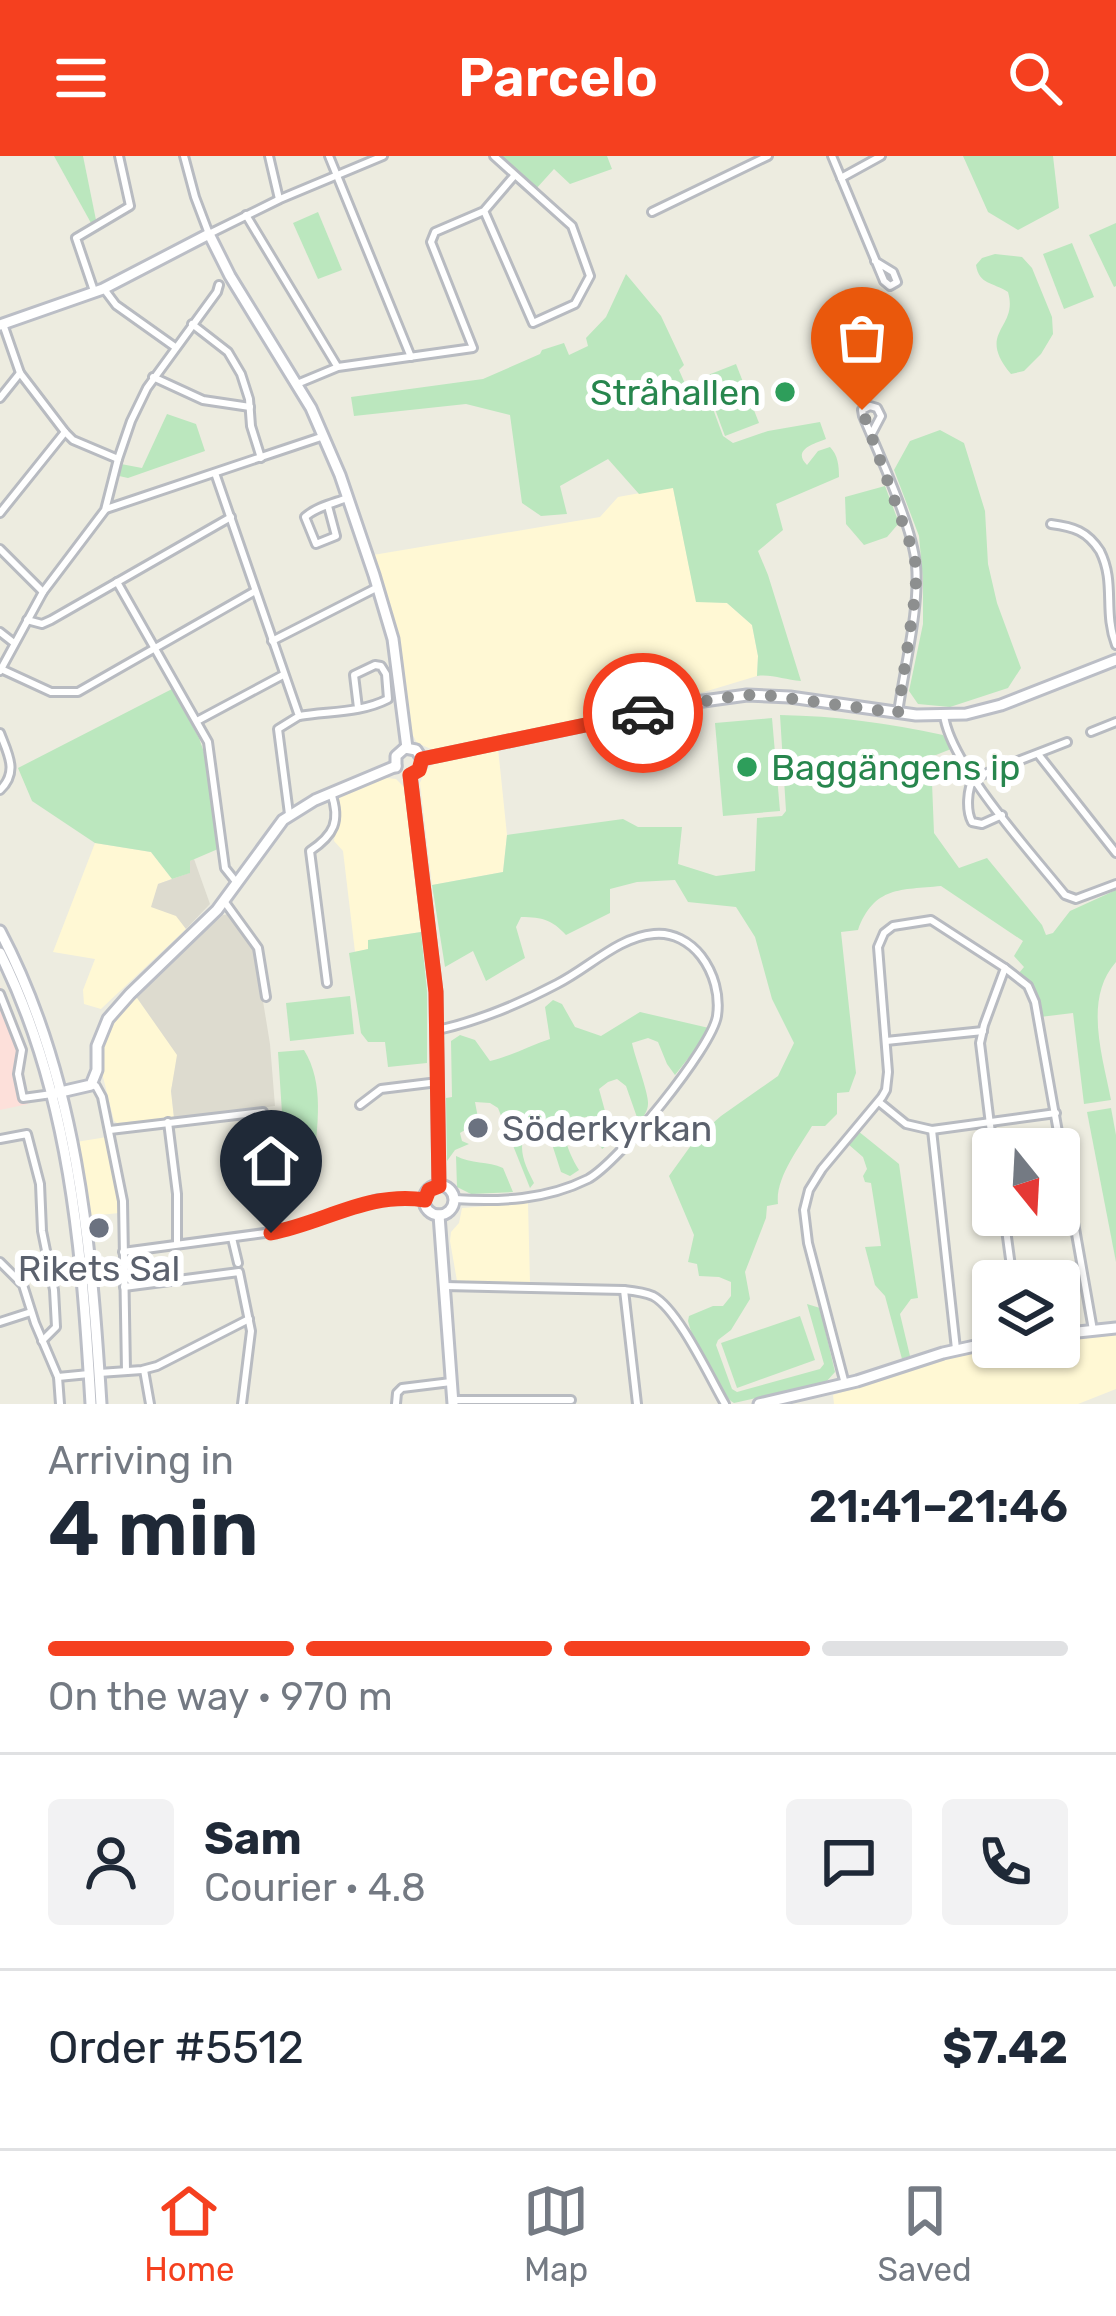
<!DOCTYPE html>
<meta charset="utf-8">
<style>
body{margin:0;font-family:Rubik,sans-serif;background:#f2f2f3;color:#1f2937;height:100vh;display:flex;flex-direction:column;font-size:45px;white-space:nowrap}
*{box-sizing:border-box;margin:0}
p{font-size:39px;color:#747a83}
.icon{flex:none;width:66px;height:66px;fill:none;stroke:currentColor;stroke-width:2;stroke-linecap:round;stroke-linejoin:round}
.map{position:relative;height:1248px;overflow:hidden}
.details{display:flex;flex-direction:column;background:#fff;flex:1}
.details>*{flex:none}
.needle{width:78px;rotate:162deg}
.fabs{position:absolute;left:972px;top:972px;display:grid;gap:24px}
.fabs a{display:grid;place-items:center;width:108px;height:108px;border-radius:12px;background:#fff;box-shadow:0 3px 9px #0004;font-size:60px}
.pin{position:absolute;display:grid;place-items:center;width:102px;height:102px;color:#fff;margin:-123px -51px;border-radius:50% 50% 50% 0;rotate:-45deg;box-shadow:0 0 12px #0007}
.pin .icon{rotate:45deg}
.courier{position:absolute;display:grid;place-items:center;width:120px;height:120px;margin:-60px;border:9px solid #f5401f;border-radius:50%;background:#fff;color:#222;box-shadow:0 3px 15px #0007}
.headline em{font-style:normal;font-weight:600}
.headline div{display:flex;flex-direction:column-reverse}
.headline{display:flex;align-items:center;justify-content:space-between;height:204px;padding:0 48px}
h1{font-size:78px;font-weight:600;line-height:90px}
.bar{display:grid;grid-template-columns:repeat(4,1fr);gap:18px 12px;align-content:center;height:144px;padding:0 48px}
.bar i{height:15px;border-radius:9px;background:#e0e1e3}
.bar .selected{background:#f5401f}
.bar p{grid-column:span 4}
.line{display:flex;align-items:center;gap:30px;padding:0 48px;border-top:3px solid #e0e1e3}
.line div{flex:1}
.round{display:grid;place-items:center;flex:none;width:126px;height:126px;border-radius:12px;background:#f2f2f3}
header{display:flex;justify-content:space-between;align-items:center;height:156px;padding:0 48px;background:#f5401f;color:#fff;font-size:54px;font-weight:600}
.tabs{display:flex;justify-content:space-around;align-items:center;height:168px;border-top:3px solid #e0e1e3;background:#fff;font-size:33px;color:#747a83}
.tabs a{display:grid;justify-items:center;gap:6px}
.tabs .selected{color:#f5401f}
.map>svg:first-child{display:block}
.commercial{fill:#fff8d4}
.education{fill:#dddbcf}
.medical{fill:#fde0da}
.green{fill:#bbe7be}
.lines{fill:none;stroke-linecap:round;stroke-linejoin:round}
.street-casing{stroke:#b8bbc1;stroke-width:12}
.secondary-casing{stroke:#bbbec6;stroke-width:15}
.street{stroke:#fff;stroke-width:6}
.secondary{stroke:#fff;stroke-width:9}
.done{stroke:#8d8f8f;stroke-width:12;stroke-dasharray:0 21.6}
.route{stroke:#f5401f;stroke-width:15}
.leisure-dot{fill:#2e9e5b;stroke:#fff;stroke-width:4.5}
.worship-dot{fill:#6b7280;stroke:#fff;stroke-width:4.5}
.labels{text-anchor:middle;stroke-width:12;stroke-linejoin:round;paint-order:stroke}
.leisure-label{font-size:36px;fill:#27864d;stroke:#fff;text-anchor:end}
.worship-label{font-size:36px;fill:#5b616d;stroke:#fff;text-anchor:start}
</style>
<header><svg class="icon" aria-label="menu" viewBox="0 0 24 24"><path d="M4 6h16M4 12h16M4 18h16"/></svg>Parcelo<svg class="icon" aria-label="search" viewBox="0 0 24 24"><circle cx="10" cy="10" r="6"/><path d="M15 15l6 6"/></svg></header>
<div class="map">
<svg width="1116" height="1248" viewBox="0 0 1116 1248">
<rect width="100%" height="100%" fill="#edece0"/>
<!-- commercial -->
<g class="commercial">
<polygon points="673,331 696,445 727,447 752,469 758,500 757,520 704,536 523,577 438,593 431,593 417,587 409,572 396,471 373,399 600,361 618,341"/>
<polygon points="498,592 507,679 503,716 432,729 420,627 424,617 437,604"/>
<polygon points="387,622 396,623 404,631 421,776 369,784 369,793 355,796 343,695 334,685 339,653 336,641 377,623"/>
<polygon points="95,687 151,696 172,723 158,728 186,773 101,853 84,848 83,834 95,803 53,796"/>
<polygon points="135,839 178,899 171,935 174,962 117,967 114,965 102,917 103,883 110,867"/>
<polygon points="107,981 119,1057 90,1060 76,986"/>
<polygon points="528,1047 530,1127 457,1125 450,1085 451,1076 459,1067 462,1052"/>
<polygon points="1116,1179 1116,1233 1078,1248 834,1248 833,1239 943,1203 1011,1191 1059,1191 1059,1185"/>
</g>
<!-- education -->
<g class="education">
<polygon points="194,703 210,748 186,773 176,760 151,751 158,728 189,717 190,705"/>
<polygon points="229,758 250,785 255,796 270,888 275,950 174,962 171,935 177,899 135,839 223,759"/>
</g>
<!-- medical -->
<polygon class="medical" points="0,830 25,894 22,924 28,948 0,954"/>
<!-- green -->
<g class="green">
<polygon points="54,0 83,0 96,64 91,67"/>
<polygon points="498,0 607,0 612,13 570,28 554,13 535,34"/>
<polygon points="963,0 1053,0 1059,52 1018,74 988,56"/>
<polygon points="318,56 342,114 318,123 293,67"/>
<polygon points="1116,67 1116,130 1114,131 1089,79"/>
<polygon points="1072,87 1094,141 1064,153 1043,98"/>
<path d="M 995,98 L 1022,101 L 1032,112 L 1052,161 L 1053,178 L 1041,198 L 1024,215 L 1011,218 C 975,175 1019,173 1008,136 C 993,126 979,129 976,109 L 982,102 Z"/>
<path d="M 626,118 L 661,160 L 684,209 L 679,214 L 690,239 L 709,242 L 723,280 L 733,287 L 768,275 L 820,266 L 826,283 C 813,288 792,294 807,309 L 818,295 L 830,291 C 838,299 839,310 839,321 L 776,348 L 783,374 L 758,395 L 768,419 L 801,525 C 785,524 772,518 757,520 L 758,500 L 752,469 L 727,447 L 696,446 L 673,332 L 639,338 L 608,303 L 560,330 L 567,358 L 541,360 L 522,347 L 510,259 L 466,248 L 354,260 L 351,241 L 483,223 L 540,198 L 542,194 L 564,187 L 569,199 L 588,190 L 586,182 L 606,161 Z"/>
<polygon points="736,208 759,267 725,280 703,221"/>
<polygon points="167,258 196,268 205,295 128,322 119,320 121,308 142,312"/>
<polygon points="940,274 964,287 985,355 988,408 997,447 1021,512 1008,532 950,551 918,548 909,535 923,468 923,423 919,380 894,314 910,285"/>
<polygon points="885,330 899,367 887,381 864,389 846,368 845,341"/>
<polygon points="172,533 199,582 206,602 218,693 190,705 190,717 172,723 151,696 95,687 32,645 18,612"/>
<path d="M 780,559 C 836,560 888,567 943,579 L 951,593 L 931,601 L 934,677 L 959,712 L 987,702 L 1042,769 L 1046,779 L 1053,777 L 1070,755 L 1116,734 L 1116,806 C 1083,843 1103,901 1111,944 L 1084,948 L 1073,857 L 1040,861 L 1032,830 L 1019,817 L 1024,811 L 1014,800 L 1023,785 L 941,730 C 901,734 874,730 858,774 L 841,776 L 856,917 L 849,936 L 837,937 L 837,958 L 825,970 L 812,970 C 799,992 775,1022 778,1048 L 767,1050 L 766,1062 L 745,1116 L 750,1143 L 731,1174 L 718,1184 L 716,1189 L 732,1233 L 737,1236 L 820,1213 L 824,1208 L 807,1148 L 820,1152 L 835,1216 L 826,1226 L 734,1247 C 721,1239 720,1226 711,1213 C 700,1196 693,1185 688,1165 L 689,1160 L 713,1150 L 723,1150 L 731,1140 L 731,1126 L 719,1121 L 699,1120 L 697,1108 L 688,1106 L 694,1079 L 669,1020 L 697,981 L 721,960 L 778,920 L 794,887 L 772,843 L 755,781 L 736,751 L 688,746 L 675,724 L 637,726 L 610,733 L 610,757 L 566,779 C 552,764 543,761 521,761 L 516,771 L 525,802 L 486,825 L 473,795 L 445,811 L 432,729 L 503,716 L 507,679 L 623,663 L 638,671 L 682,671 L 678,708 L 716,720 L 755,715 L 757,662 L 782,660 L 786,655 Z"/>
<polygon points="772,562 780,655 723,660 715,567"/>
<polygon points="421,776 427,835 427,907 388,911 385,886 368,886 361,877 349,797 368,793 368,784"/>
<polygon points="350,840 354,878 290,885 286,847"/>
<path d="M 553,844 L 562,848 L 575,871 L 601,880 L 640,856 L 709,872 L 702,885 L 675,919 L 667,908 L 658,886 L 648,882 L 632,887 C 635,902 649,938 648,948 C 648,955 643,961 639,967 L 626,930 L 617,923 L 608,926 L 599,933 L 612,981 L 610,987 L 602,993 L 586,961 L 568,964 C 560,980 571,1001 579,1014 L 570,1020 L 561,1016 L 551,985 L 544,977 L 524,981 C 518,996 527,1013 534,1027 L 530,1032 L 498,952 L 490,947 L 475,946 L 478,962 L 473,969 L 460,977 L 462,985 L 469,988 L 455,994 L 447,1005 L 446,942 L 452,941 L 451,885 L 460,879 L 475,884 L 490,905 C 510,901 530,889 550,883 L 545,851 Z"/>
<path d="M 304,894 C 325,928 317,970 314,1008 L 311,1011 L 305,1010 L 297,999 C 272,996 269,981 263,959 L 282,957 L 278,896 Z"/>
<polygon points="1111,952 1116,979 1116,1106 1087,956"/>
<polygon points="858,975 899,1008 918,1142 911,1143 900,1158 910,1200 902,1203 885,1140 875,1129 865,1091 881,1090 871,1027 865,1026 863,1020 867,1013 863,1001 848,988"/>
<path d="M 456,1000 C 471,1008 488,1005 503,1012 L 513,1036 L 471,1038 L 457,1031 Z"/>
<polygon points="800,1160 815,1204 737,1232 721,1187"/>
</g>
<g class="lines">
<defs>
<g id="street">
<polyline points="184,0 195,41 209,78 280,43 383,0"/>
<polyline points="269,0 279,43"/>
<polyline points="329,0 411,201"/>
<polyline points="832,0 884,125 890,130 897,126 893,116 875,105"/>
<polyline points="841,22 881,0"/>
<polyline points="652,56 768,0"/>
<polyline points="485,57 533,167 575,148 590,120 572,70 494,0"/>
<polyline points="246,59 337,210"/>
<polyline points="104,133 116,149 175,191"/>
<polyline points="94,135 76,82 130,50 119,0"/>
<polyline points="3,168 20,217 65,276 73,284 118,303"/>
<polyline points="192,168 228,196 241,218 249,243 251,270 261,302"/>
<polyline points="153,221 203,244 250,251"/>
<polyline points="297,228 338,211 473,192 431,86 435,76 484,55 514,20"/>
<polyline points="0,242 20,217"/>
<path d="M 871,279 L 881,260 L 877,252 L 870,250 L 862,254 L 863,260 C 879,299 912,368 916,409 C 920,453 904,512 898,557"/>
<polyline points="215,317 299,560 278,573 289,658"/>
<path d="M 328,350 L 336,380 L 316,388 L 305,361 C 316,351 334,347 347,342"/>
<polyline points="106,353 324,280"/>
<polyline points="0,357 65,276"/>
<path d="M 1051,368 C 1074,371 1087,375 1100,395 C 1116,427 1103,455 1116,489"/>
<polyline points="0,393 43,436"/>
<polyline points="117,426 208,586 225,712 237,727"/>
<polyline points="27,464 42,468 51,464 231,361"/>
<polyline points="0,476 14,487"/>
<polyline points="272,485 378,431"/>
<polyline points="1,513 51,536 78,536 255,435"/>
<polyline points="0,515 43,436 105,354 118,303 131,265 147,232 217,136 219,129"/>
<path d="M 944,559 C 950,608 1032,698 1065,739 L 1076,743 L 1116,728"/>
<path d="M 299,560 C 329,555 361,557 388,543 L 386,518 L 381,510 L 375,509 L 354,519 L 358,552"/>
<polyline points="197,565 283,519"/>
<polyline points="1091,576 1116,566"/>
<path d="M 0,577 C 8,598 19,616 0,634"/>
<polyline points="1038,598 1116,697"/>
<path d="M 1002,659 L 982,668 L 972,666 C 966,655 967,633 974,622 L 1067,586"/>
<polyline points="224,745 258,792 266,841"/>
<polyline points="1005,812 1028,830 1035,846 1093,1174"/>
<path d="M 327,827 L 310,695 C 334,679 341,665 331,637"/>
<polyline points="0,838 22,894 18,918 23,942 52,938"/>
<path d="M 438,874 C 478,865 521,847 557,828 C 589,812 618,781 654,778 C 673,776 690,786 701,800 C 714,817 720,839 717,860 C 712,892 618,1007 588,1023 C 546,1044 500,1046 454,1043"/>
<polyline points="886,885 983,875"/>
<polyline points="91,929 96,930 102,941 123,1045 126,1215"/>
<polyline points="879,946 906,968 932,974 1056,957"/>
<polyline points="360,949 381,933 438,926"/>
<polyline points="168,966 177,1038 177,1088"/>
<polyline points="110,974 263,956"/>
<polyline points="932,974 956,1193"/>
<polyline points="0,983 27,978 40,1028 42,1075 54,1134 56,1171 42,1185"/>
<polyline points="1004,1059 1013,1125"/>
<polyline points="232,1082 238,1107"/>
<polyline points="123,1096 287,1074 378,1043 425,1044"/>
<polyline points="0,1106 23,1129 35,1167 58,1221 60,1248"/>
<path d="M 445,1130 L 624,1134 C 634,1135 644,1136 653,1140 C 678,1153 710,1222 725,1248"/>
<polyline points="124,1131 239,1116 251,1175 242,1248"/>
<polyline points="624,1134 637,1248"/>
<polyline points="0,1166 31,1156"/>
<polyline points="144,1214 150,1248"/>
<polyline points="99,1217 142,1214 157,1210 249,1163"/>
<polyline points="58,1221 89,1218"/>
<polyline points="845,1228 808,1087 804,1054 809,1034 822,1013 882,941 886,934 888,916 878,791 884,777 893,770 931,764 1005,812 984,869 980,887 993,993"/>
<polyline points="453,1244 571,1244"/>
<polyline points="396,1248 397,1237 402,1232 451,1226"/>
</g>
<g id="secondary">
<polyline points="0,169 103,133 209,78 230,120 311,252 340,319 374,419 393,483 407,592"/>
<polyline points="422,603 696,546 747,539 790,541 916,559 966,558 1001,549 1116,504"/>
<polyline points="396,611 396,600 405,592 416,594 422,603"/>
<polyline points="410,619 436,836 439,1030"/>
<path d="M 0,775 C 77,921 91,1086 101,1248"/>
<path d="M 0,797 C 70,937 82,1094 91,1248"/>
<polyline points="52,938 91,929 97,914 97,890 108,863 130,838 217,754 283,664 315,644 396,610"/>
<circle cx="439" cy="1044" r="15"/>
<polyline points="439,1059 453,1248"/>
<polyline points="1059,1178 1116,1172"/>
<polyline points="759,1248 857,1225 943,1197 993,1186"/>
</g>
</defs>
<!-- street casing -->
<use href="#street" class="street-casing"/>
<!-- secondary casing -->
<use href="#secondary" class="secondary-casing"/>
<!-- street -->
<use href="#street" class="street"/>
<!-- secondary -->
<use href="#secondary" class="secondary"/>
</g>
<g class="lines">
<!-- done -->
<polyline class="done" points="643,557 721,542 758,538 898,557 916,433 915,401 862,254"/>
<!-- route -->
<path class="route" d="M 271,1077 C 324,1067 369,1035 425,1044 L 429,1034 L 439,1030 L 436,836 L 410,619 L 419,614 L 422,603 L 643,557"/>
</g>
<!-- markers -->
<g class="leisure-dot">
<circle cx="785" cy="236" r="12"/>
<circle cx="747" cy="611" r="12"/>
</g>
<g class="worship-dot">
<circle cx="478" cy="972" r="12"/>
<circle cx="99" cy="1072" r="12"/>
</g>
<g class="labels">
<!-- leisure labels -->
<g class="leisure-label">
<text x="761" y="249">Stråhallen</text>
<text x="771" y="624" text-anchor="start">Baggängens ip</text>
</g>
<!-- worship labels -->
<g class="worship-label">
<text x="502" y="985">Söderkyrkan</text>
<text x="99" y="1125" text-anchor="middle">Rikets Sal</text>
</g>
</g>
</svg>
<div class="fabs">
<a><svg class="needle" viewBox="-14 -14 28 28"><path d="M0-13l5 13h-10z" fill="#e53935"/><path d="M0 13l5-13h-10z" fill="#747a83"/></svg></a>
<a><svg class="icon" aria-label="layers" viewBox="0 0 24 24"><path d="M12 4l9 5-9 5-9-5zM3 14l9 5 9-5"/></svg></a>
</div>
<div class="pin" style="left:862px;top:254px;background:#ea580c"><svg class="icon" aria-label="bag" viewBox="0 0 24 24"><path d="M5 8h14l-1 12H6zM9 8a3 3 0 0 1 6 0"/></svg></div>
<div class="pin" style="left:271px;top:1077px;background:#1f2937"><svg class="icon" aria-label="home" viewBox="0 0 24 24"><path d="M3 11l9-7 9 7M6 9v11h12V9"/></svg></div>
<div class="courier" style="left:643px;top:557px"><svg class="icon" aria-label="car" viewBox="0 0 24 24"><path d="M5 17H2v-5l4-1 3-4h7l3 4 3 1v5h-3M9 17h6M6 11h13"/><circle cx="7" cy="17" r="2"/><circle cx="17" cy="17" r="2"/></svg></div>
</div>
<section class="details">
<div class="headline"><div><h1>4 min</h1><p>Arriving in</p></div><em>21:41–21:46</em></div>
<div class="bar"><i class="selected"></i><i class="selected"></i><i class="selected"></i><i></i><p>On the way · 970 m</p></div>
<div class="line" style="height:216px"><a class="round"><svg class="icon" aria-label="person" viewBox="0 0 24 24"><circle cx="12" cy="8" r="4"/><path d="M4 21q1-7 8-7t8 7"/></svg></a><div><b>Sam</b><p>Courier · 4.8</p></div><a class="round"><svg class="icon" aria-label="chat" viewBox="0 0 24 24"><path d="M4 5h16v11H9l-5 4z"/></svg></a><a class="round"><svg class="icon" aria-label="phone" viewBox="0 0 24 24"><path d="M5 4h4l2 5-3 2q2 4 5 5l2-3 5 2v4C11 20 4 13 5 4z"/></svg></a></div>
<div class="line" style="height:156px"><div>Order #5512</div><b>$7.42</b></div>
</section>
<nav class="tabs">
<a class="selected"><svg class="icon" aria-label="home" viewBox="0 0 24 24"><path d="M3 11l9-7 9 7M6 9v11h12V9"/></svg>Home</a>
<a><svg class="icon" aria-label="map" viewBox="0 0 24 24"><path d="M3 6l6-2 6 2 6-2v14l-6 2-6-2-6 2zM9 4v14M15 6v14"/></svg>Map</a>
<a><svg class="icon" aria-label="saved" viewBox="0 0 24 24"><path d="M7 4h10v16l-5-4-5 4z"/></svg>Saved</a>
</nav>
